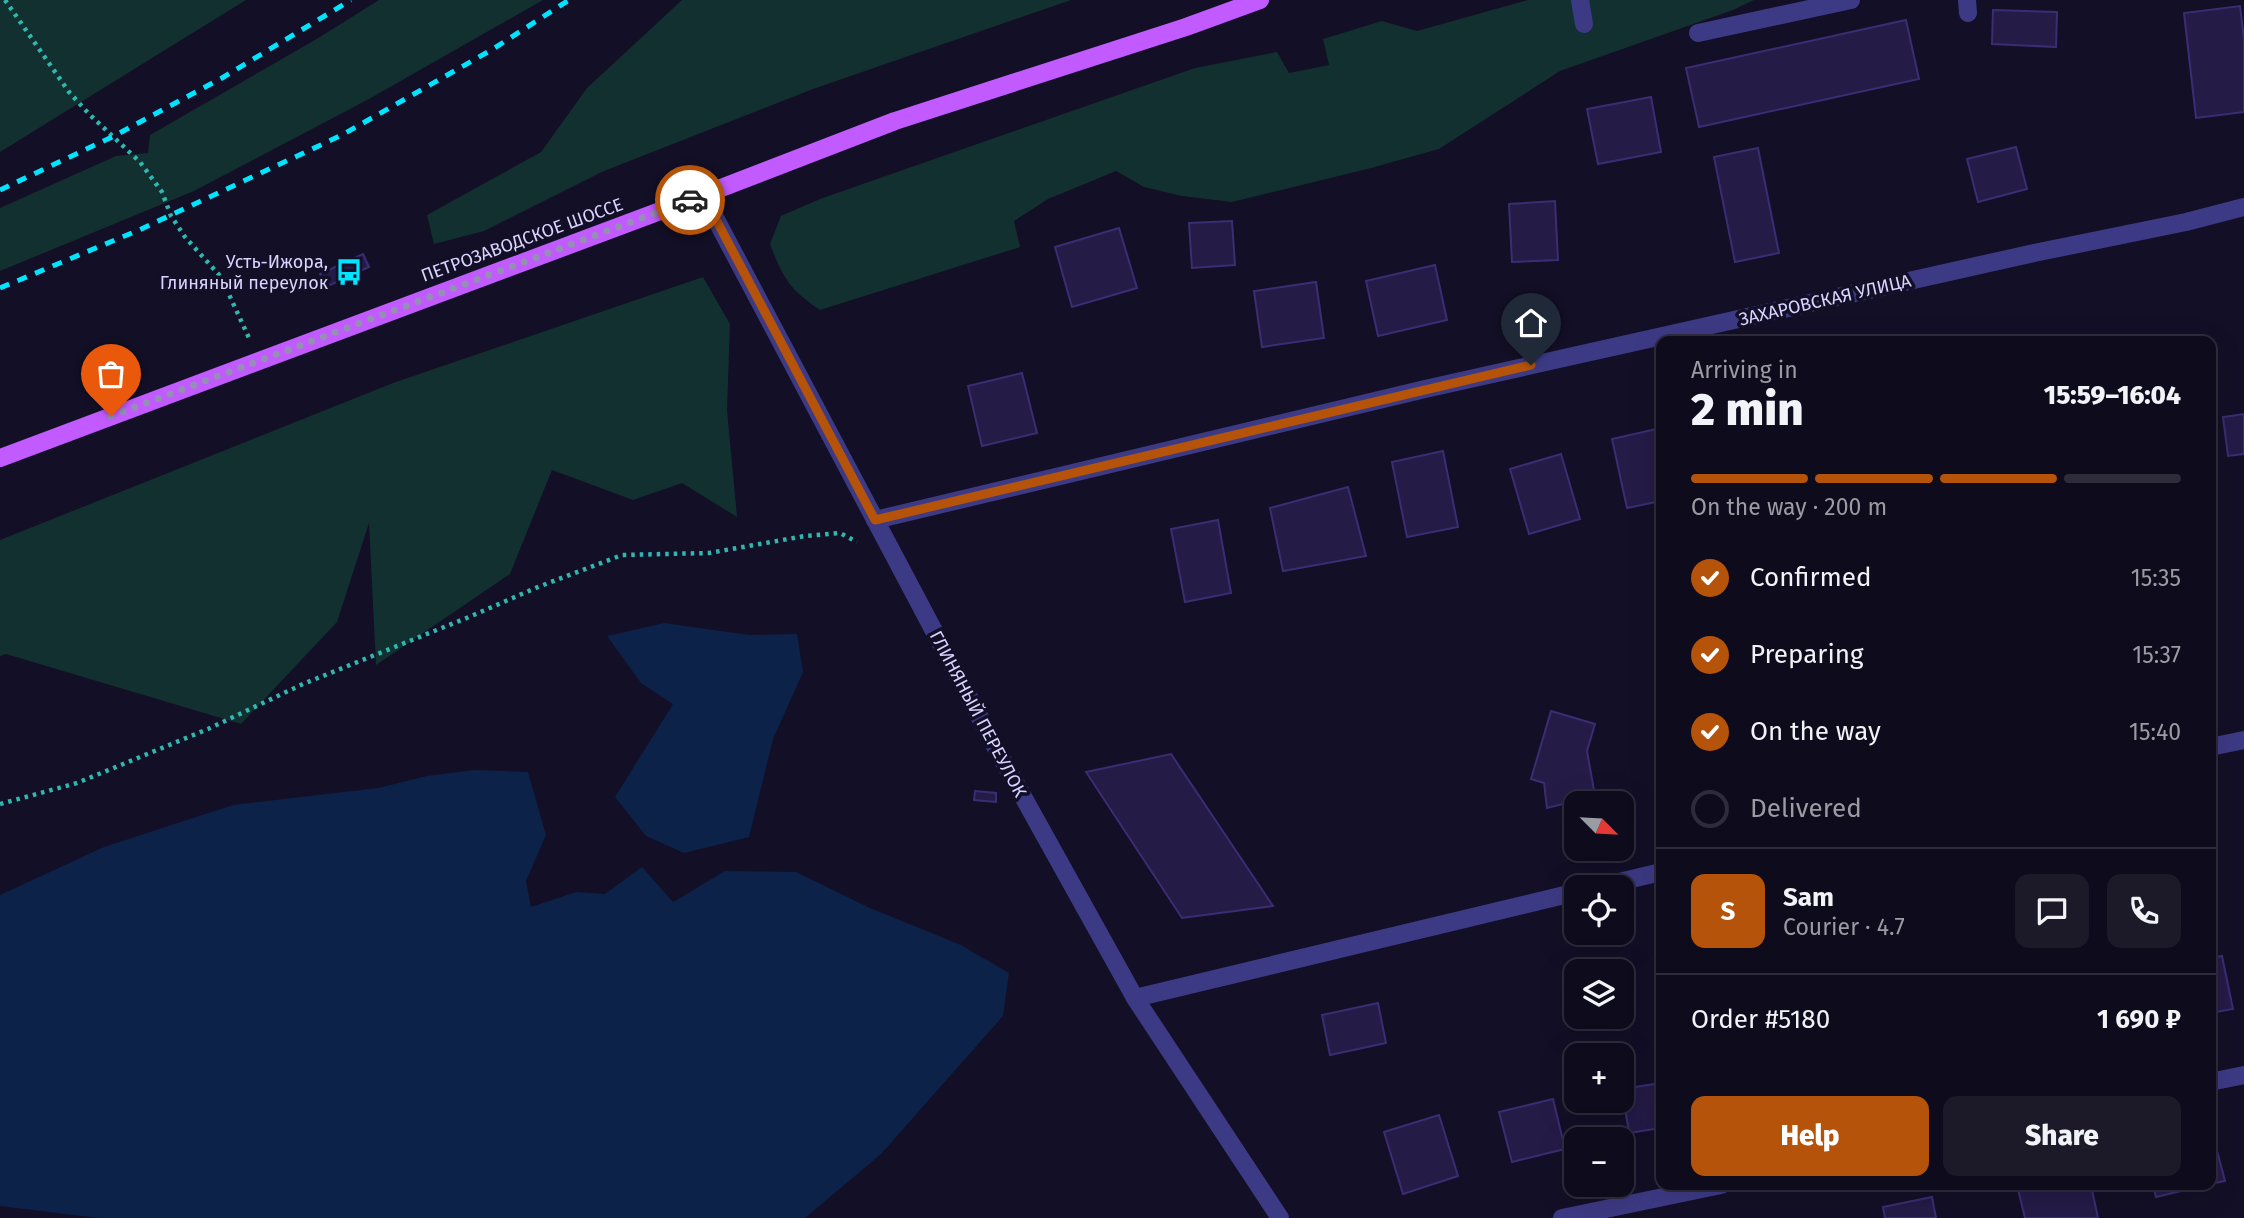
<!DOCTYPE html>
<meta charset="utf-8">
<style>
body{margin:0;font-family:"Fira Sans",sans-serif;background:#1c1929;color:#f1f3f6;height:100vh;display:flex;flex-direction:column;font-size:26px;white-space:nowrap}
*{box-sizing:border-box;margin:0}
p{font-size:23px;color:#9b9ba3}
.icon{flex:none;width:38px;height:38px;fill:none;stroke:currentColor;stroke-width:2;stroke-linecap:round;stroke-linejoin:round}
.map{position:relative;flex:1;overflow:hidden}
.side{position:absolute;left:1656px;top:336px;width:560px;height:854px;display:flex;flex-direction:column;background:#0e0b1c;border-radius:14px;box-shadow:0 7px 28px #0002,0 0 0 2px #2e2b3b}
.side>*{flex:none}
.needle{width:46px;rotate:114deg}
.fabs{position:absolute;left:1564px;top:791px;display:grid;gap:14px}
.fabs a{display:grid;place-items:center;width:70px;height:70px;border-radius:14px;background:#0e0b1c;box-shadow:0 7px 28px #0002,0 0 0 2px #2e2b3b;font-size:35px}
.pin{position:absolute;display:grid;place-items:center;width:60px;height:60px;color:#fff;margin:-72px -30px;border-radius:50% 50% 50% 0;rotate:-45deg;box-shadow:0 0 7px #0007}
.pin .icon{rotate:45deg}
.courier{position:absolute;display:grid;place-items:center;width:70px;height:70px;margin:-35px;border:5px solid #b45309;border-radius:50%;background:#fff;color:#222;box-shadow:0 2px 9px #0007}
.overview em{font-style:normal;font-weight:800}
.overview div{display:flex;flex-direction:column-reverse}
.overview{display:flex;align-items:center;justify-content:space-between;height:119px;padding:0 35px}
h1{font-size:46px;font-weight:800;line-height:52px}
.bar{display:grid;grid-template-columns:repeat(4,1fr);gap:10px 7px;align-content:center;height:84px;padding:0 35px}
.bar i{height:9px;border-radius:5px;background:#2e2b3b}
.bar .current{background:#b45309}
.bar p{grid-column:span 4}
.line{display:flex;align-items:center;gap:18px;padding:0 35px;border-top:2px solid #2e2b3b}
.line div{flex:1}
.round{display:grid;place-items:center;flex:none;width:74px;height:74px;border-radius:14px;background:#1c1929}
ol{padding:0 35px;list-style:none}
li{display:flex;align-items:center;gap:21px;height:77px}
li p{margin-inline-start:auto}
li .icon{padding:7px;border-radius:50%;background:#b45309;color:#fff;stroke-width:4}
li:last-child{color:#9b9ba3}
li i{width:38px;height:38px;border:4px solid #2e2b3b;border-radius:50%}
.primary-button{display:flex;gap:14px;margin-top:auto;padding:14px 35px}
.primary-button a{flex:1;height:80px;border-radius:14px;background:#b45309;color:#fff;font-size:28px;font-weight:800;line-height:80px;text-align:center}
.primary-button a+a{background:#1c1929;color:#f1f3f6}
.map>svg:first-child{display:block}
.green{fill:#12302f}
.water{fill:#0c2248}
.building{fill:#241b47;stroke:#3b2d73;stroke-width:2}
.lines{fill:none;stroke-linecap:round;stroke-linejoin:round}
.path{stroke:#2fb8b0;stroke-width:4.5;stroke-dasharray:3.5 5;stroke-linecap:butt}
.minor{stroke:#3d3a85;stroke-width:18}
.major{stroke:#c25bff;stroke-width:18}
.rail{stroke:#00e5ff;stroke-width:5;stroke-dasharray:10 9;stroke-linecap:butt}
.done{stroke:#948fb3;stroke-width:7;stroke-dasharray:0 12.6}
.route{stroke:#b45309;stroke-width:9}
.labels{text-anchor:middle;stroke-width:7;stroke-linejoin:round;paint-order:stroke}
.street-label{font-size:18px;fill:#d9d4ff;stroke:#130f26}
.poi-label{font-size:18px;fill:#d9d4ff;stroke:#130f26;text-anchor:end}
</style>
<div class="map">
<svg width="2244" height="1218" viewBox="0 0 2244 1218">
<rect width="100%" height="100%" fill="#130f26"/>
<!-- green -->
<g class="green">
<polygon points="0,0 246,0 0,152"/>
<polygon points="379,0 543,0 369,99 194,191 0,271 0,208 116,156 148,153 150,135 315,40"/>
<polygon points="682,0 1071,0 813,89 604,171 484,231 434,244 427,215 541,152 587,88"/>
<path d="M 1528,0 L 1754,0 L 1733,10 L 1560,71 L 1439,149 L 1371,168 L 1232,202 L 1182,196 L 1144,187 L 1116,171 L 1048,199 L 1014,221 L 1020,247 L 820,310 C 789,289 783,278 770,244 L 781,216 L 820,199 L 1195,68 L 1277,52 L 1289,73 L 1329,65 L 1323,39 L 1382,21 L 1417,31 Z"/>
<polygon points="703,277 730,324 727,410 737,517 682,483 633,500 552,470 510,574 376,665 369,523 337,622 241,724 6,654 0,656 0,540 393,383"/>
</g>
<!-- water -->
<g class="water">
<polygon points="664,623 749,635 797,634 803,672 773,739 749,837 684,853 646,836 615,797 673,704 641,683 607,636"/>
<polygon points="474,770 528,772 546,835 526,881 531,907 576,892 605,894 642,867 673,902 725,871 796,872 870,908 961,945 1009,973 1003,1016 881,1154 805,1218 98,1218 0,1206 0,895 104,847 233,805 378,788 427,776"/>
</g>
<!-- building -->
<g class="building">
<polygon points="2240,6 2244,39 2244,112 2196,118 2184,13"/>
<polygon points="1993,10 2057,12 2056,47 1992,44"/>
<polygon points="1906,20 1919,79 1699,127 1686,68"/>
<polygon points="1651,97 1661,152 1598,164 1587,109"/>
<polygon points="2016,147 2027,189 1978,202 1967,159"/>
<polygon points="1758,148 1779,253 1735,262 1714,157"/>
<polygon points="1555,201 1558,260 1512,262 1509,204"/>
<polygon points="1232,221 1235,265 1192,268 1189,223"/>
<polygon points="1119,228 1137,288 1072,307 1055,247"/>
<polygon points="363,254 369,267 326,287 320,274"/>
<polygon points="1435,265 1447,320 1378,336 1366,281"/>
<polygon points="1316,282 1324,338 1262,347 1254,291"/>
<polygon points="1022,373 1037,433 982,446 968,386"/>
<polygon points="2244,414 2244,454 2228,456 2223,417"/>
<polygon points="1661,428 1661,501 1627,508 1612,439"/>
<polygon points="1443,451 1458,527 1407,537 1392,462"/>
<polygon points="1561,454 1580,519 1529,534 1510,469"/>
<polygon points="1348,487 1366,556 1283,571 1270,508"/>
<polygon points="1218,520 1231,593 1185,602 1171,529"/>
<polygon points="1551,711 1595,724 1587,751 1595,796 1547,808 1544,783 1531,779"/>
<polygon points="1171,754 1273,906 1182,918 1086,772"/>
<polygon points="975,791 996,793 996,802 974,800"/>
<polygon points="2222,956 2233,1009 2210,1013 2210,958"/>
<polygon points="1378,1003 1386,1043 1330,1055 1322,1015"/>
<polygon points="1661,1083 1661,1128 1629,1133 1622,1089"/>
<polygon points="1553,1099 1565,1149 1512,1162 1499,1112"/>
<polygon points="1439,1115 1458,1176 1403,1194 1384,1132"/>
<polygon points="2210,1124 2225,1181 2210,1184"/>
<polygon points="2017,1185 2091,1185 2098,1218 2025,1218"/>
<polygon points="2153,1185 2206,1185 2156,1197"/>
<polygon points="1932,1197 1936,1218 1885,1218 1883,1207"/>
</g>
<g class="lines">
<!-- path -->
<g class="path">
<polyline points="5,0 69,92 89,114 140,162 162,192 171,216 185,237 221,277 249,338"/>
<polyline points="0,804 77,783 208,729 303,684 469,617 538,587 622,555 709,553 805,536 840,533 857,542"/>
</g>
<!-- minor -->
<g class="minor">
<polyline points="1580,0 1584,24"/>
<polyline points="1967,0 1968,13"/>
<polyline points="1698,33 1851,0"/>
<polyline points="703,195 996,748 1135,998 1280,1218"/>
<polyline points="875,520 1425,389 2034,253 2186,222 2244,207"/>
<polyline points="2210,747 2244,740"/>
<polyline points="1598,887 1661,872"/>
<polyline points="1135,998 1577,892"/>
<polyline points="2210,1082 2244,1075"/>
<polyline points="1562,1218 1721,1185"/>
</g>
<!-- major -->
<polyline class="major" points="0,458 703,195 895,121 1186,27 1260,0"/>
<!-- rail -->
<g class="rail">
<polyline points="0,190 114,136 222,78 351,0"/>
<polyline points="0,288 139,230 342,135 493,49 569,0"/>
</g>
</g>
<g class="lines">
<!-- done -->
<polyline class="done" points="111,416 690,200"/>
<!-- route -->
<polyline class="route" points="690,200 703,195 875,520 1531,365"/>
</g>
<!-- icons -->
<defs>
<symbol id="bus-bare" viewBox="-9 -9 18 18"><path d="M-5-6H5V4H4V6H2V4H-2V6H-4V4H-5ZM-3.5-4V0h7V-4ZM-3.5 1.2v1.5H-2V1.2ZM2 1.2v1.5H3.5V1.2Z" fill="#00e5ff" stroke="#130f26" stroke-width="2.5" paint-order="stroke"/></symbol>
</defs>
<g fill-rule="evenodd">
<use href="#bus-bare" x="330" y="253" width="38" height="38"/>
</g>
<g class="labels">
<!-- street labels -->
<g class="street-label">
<text transform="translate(522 240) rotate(-20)" y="6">ПЕТРОЗАВОДСКОЕ ШОССЕ</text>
<text transform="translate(1825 300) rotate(-13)" y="6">ЗАХАРОВСКАЯ УЛИЦА</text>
<text transform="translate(978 714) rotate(62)" y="6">ГЛИНЯНЫЙ ПЕРЕУЛОК</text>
</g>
<!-- poi labels -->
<g class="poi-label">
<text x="328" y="268">Усть-Ижора,<tspan x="328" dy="21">Глиняный переулок</tspan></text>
</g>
</g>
</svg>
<div class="fabs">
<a><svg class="needle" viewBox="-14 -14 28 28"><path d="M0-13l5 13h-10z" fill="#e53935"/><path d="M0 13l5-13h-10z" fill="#9b9ba3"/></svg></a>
<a><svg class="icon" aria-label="locate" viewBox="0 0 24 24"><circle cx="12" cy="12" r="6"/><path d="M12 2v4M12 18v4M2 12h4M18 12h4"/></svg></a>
<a><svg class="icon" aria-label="layers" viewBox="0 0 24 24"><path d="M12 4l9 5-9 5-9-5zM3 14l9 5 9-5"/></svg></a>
<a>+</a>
<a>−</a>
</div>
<div class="pin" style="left:111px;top:416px;background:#ea580c"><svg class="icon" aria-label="bag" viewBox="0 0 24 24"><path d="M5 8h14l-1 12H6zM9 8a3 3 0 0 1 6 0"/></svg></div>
<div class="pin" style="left:1531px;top:365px;background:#1f2937"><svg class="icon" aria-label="home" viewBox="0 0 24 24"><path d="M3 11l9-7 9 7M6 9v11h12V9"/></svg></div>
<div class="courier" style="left:690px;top:200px"><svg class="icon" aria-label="car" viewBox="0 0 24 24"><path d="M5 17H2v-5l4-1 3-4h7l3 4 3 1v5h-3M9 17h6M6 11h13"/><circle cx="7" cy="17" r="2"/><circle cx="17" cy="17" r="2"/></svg></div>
<section class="side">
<div class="overview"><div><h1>2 min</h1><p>Arriving in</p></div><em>15:59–16:04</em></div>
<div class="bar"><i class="current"></i><i class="current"></i><i class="current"></i><i></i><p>On the way · 200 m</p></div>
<ol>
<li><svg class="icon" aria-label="check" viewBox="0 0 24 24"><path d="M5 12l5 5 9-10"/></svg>Confirmed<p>15:35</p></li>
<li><svg class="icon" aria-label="check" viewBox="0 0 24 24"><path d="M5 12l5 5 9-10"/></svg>Preparing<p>15:37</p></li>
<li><svg class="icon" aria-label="check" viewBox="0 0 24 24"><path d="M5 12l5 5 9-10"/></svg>On the way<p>15:40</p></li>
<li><i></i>Delivered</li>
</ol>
<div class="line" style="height:126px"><b class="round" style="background:#b45309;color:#fff">S</b><div><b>Sam</b><p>Courier · 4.7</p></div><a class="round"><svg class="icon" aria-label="chat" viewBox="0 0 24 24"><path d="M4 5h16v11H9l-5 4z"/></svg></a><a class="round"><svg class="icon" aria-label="phone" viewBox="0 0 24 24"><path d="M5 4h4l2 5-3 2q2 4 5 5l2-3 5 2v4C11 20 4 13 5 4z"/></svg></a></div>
<div class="line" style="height:91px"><div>Order #5180</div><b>1 690 ₽</b></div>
<div class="primary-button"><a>Help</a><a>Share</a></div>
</section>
</div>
